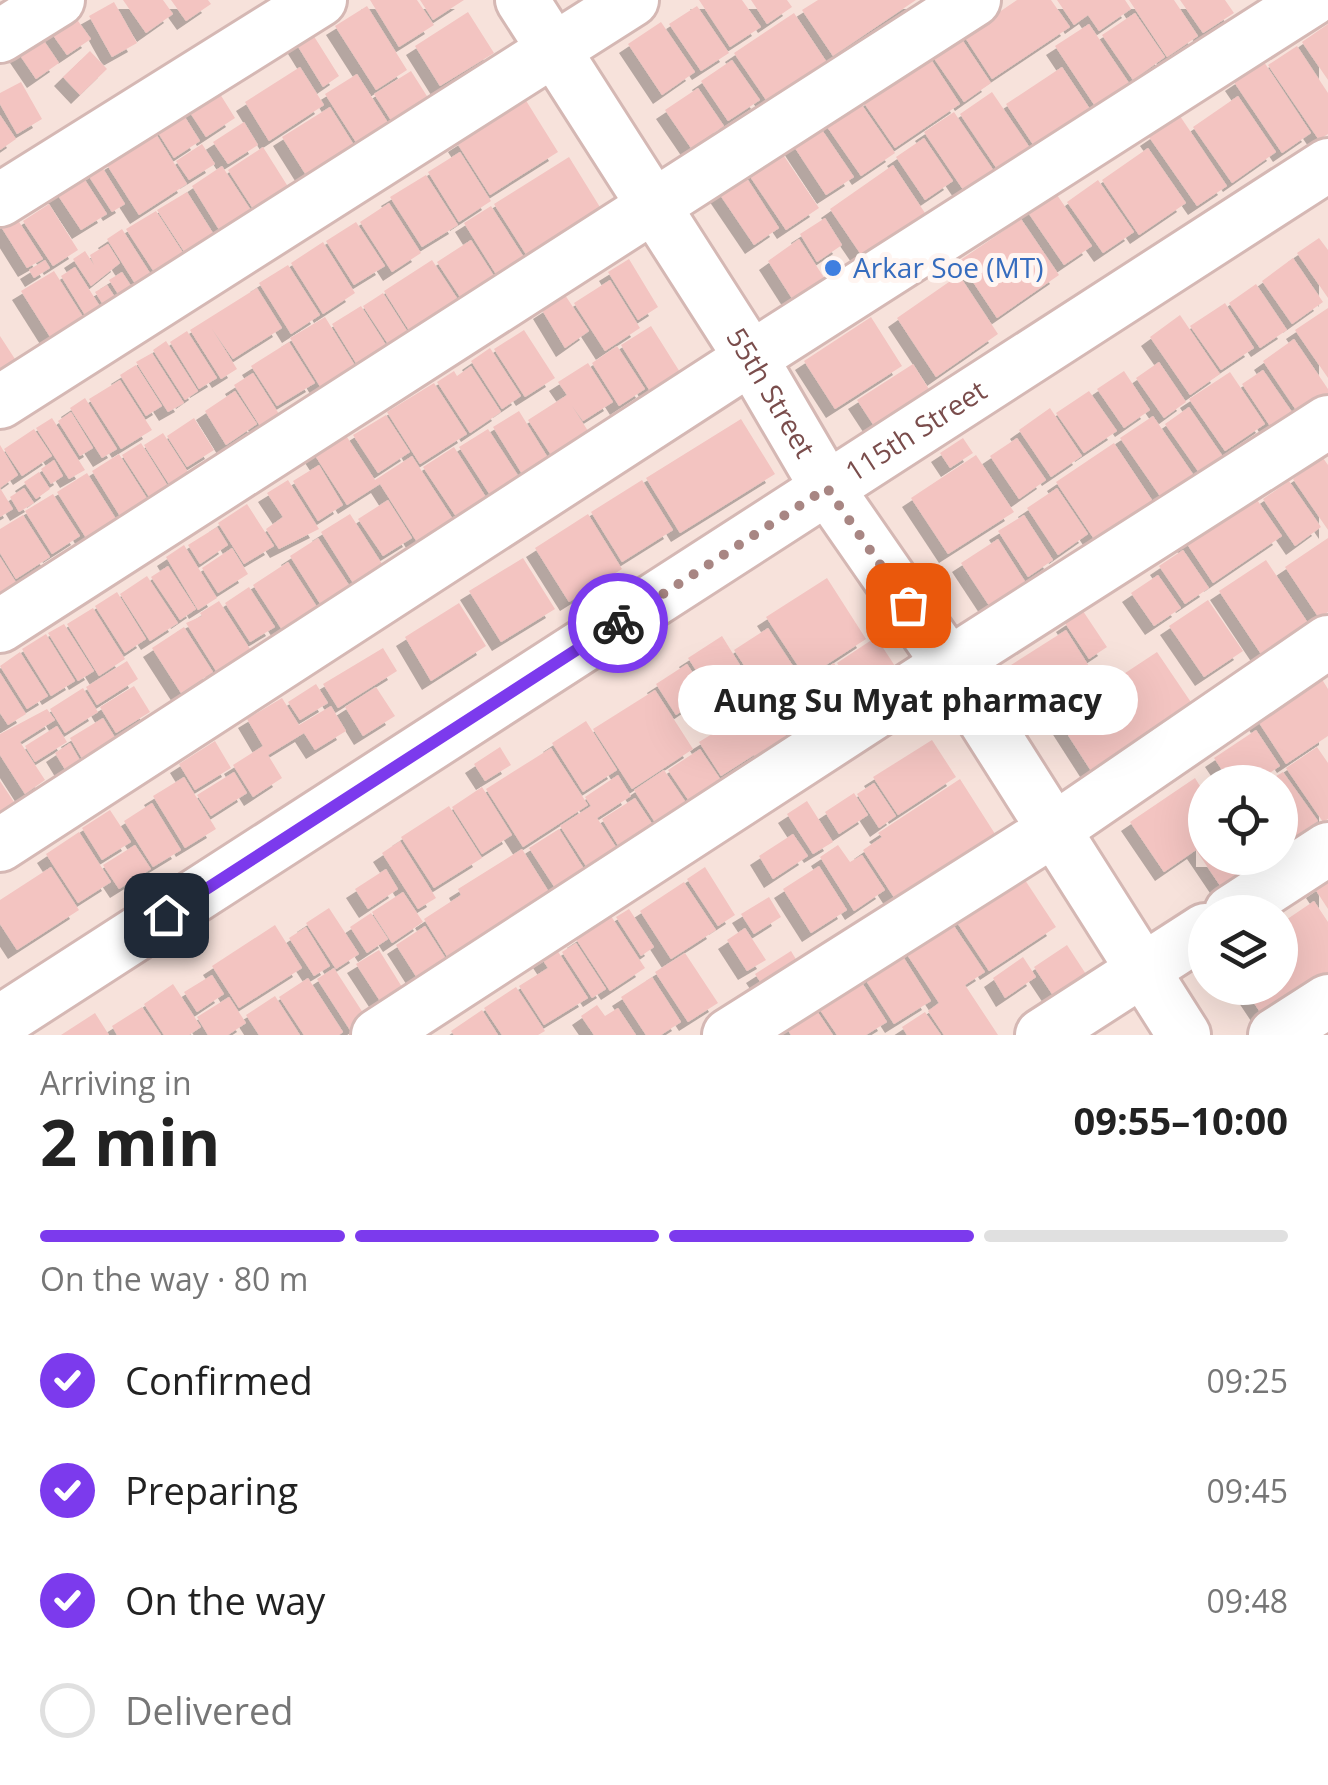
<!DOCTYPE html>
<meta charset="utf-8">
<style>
body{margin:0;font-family:"Open Sans",sans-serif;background:#f6f6f6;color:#222;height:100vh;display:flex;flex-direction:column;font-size:38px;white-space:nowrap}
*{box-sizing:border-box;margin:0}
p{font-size:32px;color:#767676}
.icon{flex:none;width:55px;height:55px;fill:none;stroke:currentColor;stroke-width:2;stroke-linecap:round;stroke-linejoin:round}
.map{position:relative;height:1035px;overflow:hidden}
.side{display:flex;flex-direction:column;background:#fff;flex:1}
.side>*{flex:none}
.buttons{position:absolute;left:1188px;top:765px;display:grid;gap:20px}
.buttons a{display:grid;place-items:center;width:110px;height:110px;border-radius:50%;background:#fff;box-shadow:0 10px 40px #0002;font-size:50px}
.pin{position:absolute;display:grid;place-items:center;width:85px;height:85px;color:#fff;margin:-42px;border-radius:20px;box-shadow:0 5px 15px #0006}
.courier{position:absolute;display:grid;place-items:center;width:100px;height:100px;margin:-50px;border:8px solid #7c3aed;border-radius:50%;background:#fff;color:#222;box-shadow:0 2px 12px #0007}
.bubble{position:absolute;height:70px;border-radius:35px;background:#fff;box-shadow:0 10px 40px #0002;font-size:32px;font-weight:700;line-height:70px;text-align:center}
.overview em{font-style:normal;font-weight:700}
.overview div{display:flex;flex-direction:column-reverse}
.overview{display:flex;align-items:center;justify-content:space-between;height:170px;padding:0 40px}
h1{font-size:65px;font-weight:700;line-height:75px}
.bar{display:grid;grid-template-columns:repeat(4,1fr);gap:15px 10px;align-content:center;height:120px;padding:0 40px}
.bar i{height:12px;border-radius:8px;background:#e0e0e0}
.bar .active{background:#7c3aed}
.bar p{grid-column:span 4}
ol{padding:0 40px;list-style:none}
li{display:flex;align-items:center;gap:30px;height:110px}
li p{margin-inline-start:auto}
li .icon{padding:10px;border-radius:50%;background:#7c3aed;color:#fff;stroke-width:4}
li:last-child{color:#767676}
li i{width:55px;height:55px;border:5px solid #e0e0e0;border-radius:50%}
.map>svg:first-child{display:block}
.residential{fill:#f7e2db;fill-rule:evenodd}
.building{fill:#f3c4c1;filter:url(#shadow)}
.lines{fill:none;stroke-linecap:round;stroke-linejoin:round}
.street-casing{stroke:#d5b8b4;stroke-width:58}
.street{stroke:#fff;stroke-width:52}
.done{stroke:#a88683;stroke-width:10;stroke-dasharray:0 18}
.route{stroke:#7c3aed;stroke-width:12}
.shop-dot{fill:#3f7fe0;stroke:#fff5f1;stroke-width:4}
.labels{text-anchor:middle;stroke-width:10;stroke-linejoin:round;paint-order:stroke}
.shop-label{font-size:28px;fill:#366cbe;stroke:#fff5f1;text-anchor:start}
.street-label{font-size:28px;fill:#7a4d4c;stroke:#fff5f1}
</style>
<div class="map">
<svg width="1328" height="1035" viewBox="0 0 1328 1035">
<defs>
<filter id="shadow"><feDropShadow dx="-9" dy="9" stdDeviation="0" flood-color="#0004"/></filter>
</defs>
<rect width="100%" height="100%" fill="#fdf0ea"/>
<!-- residential -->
<path class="residential" d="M 0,0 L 1328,0 L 1328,1035 L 0,1035 ZM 1205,782 L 1280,782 L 1280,858 L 1205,858 ZM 1205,912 L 1280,912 L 1280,988 L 1205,988 Z"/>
<!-- building -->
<g class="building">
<polygon points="123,0 163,0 173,14 146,33"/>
<polygon points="171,0 208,0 211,4 186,21"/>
<polygon points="370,0 417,0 434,25 399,47"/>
<polygon points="420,0 464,0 433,20"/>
<polygon points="699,0 742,0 761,27 730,47"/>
<polygon points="751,0 787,0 792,7 767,24"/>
<polygon points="818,0 916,0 833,56 802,10"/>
<polygon points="1017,0 1051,0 1070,27 992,79 964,36"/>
<polygon points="1057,0 1125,0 1131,9 1099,31 1088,15 1074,25"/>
<polygon points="1129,0 1174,0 1198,36 1167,57"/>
<polygon points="1180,0 1225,0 1234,13 1203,33"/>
<polygon points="114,2 137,43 112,57 89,16"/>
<polygon points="367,6 407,70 376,90 335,26"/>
<polygon points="697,6 729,53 701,71 669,24"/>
<polygon points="68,7 91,39 67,55 45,24"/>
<polygon points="468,12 494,53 440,86 415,46"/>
<polygon points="794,13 832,70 773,110 734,53"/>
<polygon points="1135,13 1165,57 1133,80 1102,35"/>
<polygon points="305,22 339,76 323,87 289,32"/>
<polygon points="661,22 695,72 662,95 628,44"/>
<polygon points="1089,24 1129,83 1095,106 1055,46"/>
<polygon points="1328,24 1328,80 1302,42"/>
<polygon points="38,32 59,63 36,79 15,48"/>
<polygon points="961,38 991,83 964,102 933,57"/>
<polygon points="1297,46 1328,93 1328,134 1319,140 1268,65"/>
<polygon points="90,51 107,69 80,95 63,77"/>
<polygon points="930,58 960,104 895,148 864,103"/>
<polygon points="732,60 760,100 728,121 701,81"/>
<polygon points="1264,62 1311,133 1282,153 1234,82"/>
<polygon points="300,67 324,105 269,141 245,102"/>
<polygon points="1062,67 1092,112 1036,149 1006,104"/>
<polygon points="411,71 432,104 396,128 374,94"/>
<polygon points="357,74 392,129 361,150 325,94"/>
<polygon points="21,82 42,119 17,134 0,104 0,93"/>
<polygon points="215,86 235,118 206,137 185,105"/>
<polygon points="698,88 724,126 691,148 665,110"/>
<polygon points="992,92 1030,148 997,169 960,114"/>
<polygon points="1238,96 1276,152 1232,183 1193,127"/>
<polygon points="857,98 895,153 861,176 823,121"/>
<polygon points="525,99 558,152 490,195 457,143"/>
<polygon points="330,107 354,145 306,175 282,137"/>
<polygon points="954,112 994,171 964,191 924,132"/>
<polygon points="183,114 200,141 174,158 157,131"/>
<polygon points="0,115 16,139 0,150"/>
<polygon points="1180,116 1227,186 1197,206 1149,137"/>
<polygon points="244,122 258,145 228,164 213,142"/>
<polygon points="820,127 854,177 826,195 793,145"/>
<polygon points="156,134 187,184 139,215 107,165"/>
<polygon points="924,138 953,181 925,200 896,157"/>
<polygon points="202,144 215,164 189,180 176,161"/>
<polygon points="263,147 292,193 257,215 228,170"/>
<polygon points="1148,148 1186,203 1139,235 1102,180"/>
<polygon points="460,152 491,201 459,222 428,172"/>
<polygon points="782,153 819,208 786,230 749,175"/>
<polygon points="569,157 603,212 529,259 494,204"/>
<polygon points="893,165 927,216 864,259 830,209"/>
<polygon points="222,166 258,221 226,241 192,186"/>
<polygon points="739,166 779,228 754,245 712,183"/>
<polygon points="102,167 125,204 112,212 88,175"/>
<polygon points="426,175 458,225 422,247 390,197"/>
<polygon points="83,177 107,214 81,230 57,194"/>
<polygon points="1098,180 1134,232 1103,253 1067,202"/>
<polygon points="187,192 218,241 189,259 157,210"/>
<polygon points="1055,192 1092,246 1064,265 1027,211"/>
<polygon points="389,203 421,253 392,272 360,222"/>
<polygon points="49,204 78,250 53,266 23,221"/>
<polygon points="491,206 527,262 499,279 464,223"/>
<polygon points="156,211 189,262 160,281 126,229"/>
<polygon points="14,214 43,259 27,268 0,225"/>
<polygon points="825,218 842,245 817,262 800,234"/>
<polygon points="1021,219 1059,275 997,318 959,261"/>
<polygon points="356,222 385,266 354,285 326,241"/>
<polygon points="122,229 157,284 141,293 107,239"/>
<polygon points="1319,238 1328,250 1328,298 1297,253"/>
<polygon points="799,239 834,293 802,314 768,261"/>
<polygon points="471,240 496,279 462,300 437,262"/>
<polygon points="323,242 355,293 323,314 291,263"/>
<polygon points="108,244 120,263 91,286 73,259 85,251 94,265 90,255"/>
<polygon points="1293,258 1323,302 1292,324 1262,281"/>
<polygon points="629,259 658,307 638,320 608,272"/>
<polygon points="45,260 50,268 34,278 29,270"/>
<polygon points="432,260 461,304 412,335 384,291"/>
<polygon points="288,265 320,315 291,334 259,283"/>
<polygon points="75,267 108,319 93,328 61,276"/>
<polygon points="54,271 92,331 59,351 21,291"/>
<polygon points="122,272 137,295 124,303 109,280"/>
<polygon points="959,275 998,334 936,377 897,318"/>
<polygon points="610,280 640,328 605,351 574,303"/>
<polygon points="1256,284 1287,330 1260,348 1229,303"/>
<polygon points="107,285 123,309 111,317 95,292"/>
<polygon points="257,288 282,328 233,359 212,329 237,369 221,379 190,330"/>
<polygon points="383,293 409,334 390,347 363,306"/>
<polygon points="565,295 589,331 565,348 542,310"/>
<polygon points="1225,303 1254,348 1221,370 1190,326"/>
<polygon points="361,306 386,345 356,363 332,324"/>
<polygon points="1328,308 1328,378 1295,330"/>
<polygon points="1180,315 1220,374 1190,395 1150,337"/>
<polygon points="325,317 356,367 321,388 290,338"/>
<polygon points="871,317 902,366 835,409 804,361"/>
<polygon points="651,326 683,377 653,396 621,345"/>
<polygon points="524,330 555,378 525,397 494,349"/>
<polygon points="187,331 217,378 199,389 170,342"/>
<polygon points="0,336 26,376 0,375"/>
<polygon points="1294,339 1328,389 1328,393 1298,413 1263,361"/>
<polygon points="166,341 198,391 185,400 153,350"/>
<polygon points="289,342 315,383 277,406 251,366"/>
<polygon points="617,346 645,389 619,406 592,363"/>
<polygon points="490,348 521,396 502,409 471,361"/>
<polygon points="152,353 184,403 168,412 136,362"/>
<polygon points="1159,362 1186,402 1164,418 1136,378"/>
<polygon points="588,363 613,402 583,421 572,406 590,434 553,458 528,420 567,395 558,382"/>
<polygon points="913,364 934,397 878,432 857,400"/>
<polygon points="136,365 162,406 146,416 120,375"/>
<polygon points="471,366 501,412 470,433 437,382 454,371 457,376"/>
<polygon points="1263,370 1292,412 1270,426 1242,384"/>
<polygon points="1124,371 1150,410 1124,428 1097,389"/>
<polygon points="1230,372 1265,424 1225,451 1189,399"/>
<polygon points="253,373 279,414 260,426 234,385"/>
<polygon points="120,380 152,430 121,449 89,399"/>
<polygon points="434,383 467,434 420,464 387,412"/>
<polygon points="235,391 257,424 226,445 205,411"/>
<polygon points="1089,391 1117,431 1084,453 1056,413"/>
<polygon points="85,398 117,449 102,458 70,408"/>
<polygon points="1189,407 1224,458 1200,474 1165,424"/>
<polygon points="1050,408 1082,456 1051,477 1019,430"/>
<polygon points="519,411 550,461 524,477 493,427"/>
<polygon points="71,412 93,448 80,456 58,421"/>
<polygon points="386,415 410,452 378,473 353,435"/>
<polygon points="1153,416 1195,477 1162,499 1120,438"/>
<polygon points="52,418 85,470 69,479 36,428"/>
<polygon points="194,418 214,450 187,467 167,436"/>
<polygon points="741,419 775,474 680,533 646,478"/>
<polygon points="34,429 52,456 22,476 4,449"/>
<polygon points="488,429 521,480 492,498 459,447"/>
<polygon points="163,433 188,472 169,484 144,445"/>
<polygon points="345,434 375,480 412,456 460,530 424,553 380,484 347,505 314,454"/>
<polygon points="963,438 973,453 950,468 940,453"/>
<polygon points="1017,438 1046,480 1019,499 990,456"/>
<polygon points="141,443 171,491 153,503 122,455"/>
<polygon points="1114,443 1158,509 1100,548 1056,482"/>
<polygon points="0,445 18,475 0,488"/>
<polygon points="454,447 491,505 461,524 423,467"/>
<polygon points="119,454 150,503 123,521 92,471"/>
<polygon points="976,455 1014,512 948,554 911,498"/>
<polygon points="1323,458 1328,465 1328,530 1293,479"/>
<polygon points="54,460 63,476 51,484 41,469"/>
<polygon points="319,465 343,505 318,521 293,481"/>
<polygon points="39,472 50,489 36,499 24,482"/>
<polygon points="87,473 118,522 88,541 57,492"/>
<polygon points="288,480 319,529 279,549 266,529 283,517 267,493"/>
<polygon points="642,480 673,530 622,562 591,512"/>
<polygon points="1289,481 1321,527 1295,546 1263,499"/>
<polygon points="0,488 13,509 0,517"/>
<polygon points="24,488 34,503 19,512 10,497"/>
<polygon points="1057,488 1088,534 1058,555 1027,508"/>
<polygon points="53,494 80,536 52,554 25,511"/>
<polygon points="1253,494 1282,536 1213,583 1185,541"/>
<polygon points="388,500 412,538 383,556 358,519"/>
<polygon points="247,504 274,546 244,564 218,523"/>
<polygon points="350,514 384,567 355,586 321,532"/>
<polygon points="588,514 622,569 569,602 535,548"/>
<polygon points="23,515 50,557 16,579 0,553 0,529"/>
<polygon points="1024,515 1053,560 1028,577 998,531"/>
<polygon points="217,527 228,545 200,564 188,545"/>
<polygon points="318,538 353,591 324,610 290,556"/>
<polygon points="1328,538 1328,612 1319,618 1285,567"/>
<polygon points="998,539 1028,586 992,610 961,563"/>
<polygon points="184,545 217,598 198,610 166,557"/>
<polygon points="232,548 248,574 218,593 202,568"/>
<polygon points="1183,550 1209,588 1185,604 1159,566"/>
<polygon points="0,557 17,584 0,595"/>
<polygon points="523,558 555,609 501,642 469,591"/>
<polygon points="1266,560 1308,623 1261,654 1219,591"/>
<polygon points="288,562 321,613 286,636 253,585"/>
<polygon points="168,566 196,609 180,620 151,577"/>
<polygon points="1158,575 1181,608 1154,626 1131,593"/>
<polygon points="147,576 178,623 150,641 120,594"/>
<polygon points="827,578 866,639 806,678 766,617"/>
<polygon points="249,587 275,627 250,642 225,603"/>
<polygon points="117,592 146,639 125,653 95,606"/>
<polygon points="1208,600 1243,651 1204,677 1169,626"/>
<polygon points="219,601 252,652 218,674 186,623 202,616 200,613"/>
<polygon points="459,603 486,646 431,681 405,637"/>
<polygon points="93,608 125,659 99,676 67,624"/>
<polygon points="1083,611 1107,647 1089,659 1065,623"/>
<polygon points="64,624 94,671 78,681 48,633"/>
<polygon points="184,627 213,672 181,693 152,648"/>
<polygon points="768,628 797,672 763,694 734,650"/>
<polygon points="1066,630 1094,674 1040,708 1011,665"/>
<polygon points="46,634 75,681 51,696 22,649"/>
<polygon points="722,636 740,665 707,687 688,658"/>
<polygon points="876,637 906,683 866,708 837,663"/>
<polygon points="383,648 397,671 338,708 323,684"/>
<polygon points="20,652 48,696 27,709 0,666"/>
<polygon points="1157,652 1203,720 1102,788 1057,718"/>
<polygon points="127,661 138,679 97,705 86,687"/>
<polygon points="834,663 863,710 803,753 768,699 801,677 804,682"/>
<polygon points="687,664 707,694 676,715 656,684"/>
<polygon points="0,673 26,714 8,725 0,713"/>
<polygon points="1318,673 1328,689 1328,736 1286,764 1254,715"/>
<polygon points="316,684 328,703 300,720 288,702"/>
<polygon points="134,686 150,712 116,733 100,707"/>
<polygon points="376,687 395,716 363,736 345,707"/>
<polygon points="83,688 98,712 65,733 50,709"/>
<polygon points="655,690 693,749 632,789 593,729"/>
<polygon points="282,698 299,725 331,706 346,731 315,750 304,733 268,755 282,778 253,797 233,765 263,746 247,719"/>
<polygon points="764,702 794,748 762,768 754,755 721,776 699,742"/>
<polygon points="47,709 55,720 20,742 45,780 25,794 0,755 0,734"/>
<polygon points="103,718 116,739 83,760 70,738"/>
<polygon points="586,721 617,770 583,792 552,743"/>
<polygon points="57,726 67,742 35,762 25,746"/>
<polygon points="1256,730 1280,766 1256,782 1230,782 1214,758"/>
<polygon points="932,740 956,777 898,815 873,777"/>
<polygon points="215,741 231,768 195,790 179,764"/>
<polygon points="70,743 81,762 66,771 55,753"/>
<polygon points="500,747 511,765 485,781 474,764"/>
<polygon points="1317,747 1328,763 1328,819 1323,822 1286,768"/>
<polygon points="551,748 588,805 523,847 486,789"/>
<polygon points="700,749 725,786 693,807 668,770"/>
<polygon points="664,770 691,810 660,830 634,790"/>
<polygon points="234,772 247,793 211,816 197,795"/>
<polygon points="1283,772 1318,821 1295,837 1280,815 1280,782 1266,782"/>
<polygon points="618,775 631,796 597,818 616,847 586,866 560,826 591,806 585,797"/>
<polygon points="184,777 216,829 185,848 153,796"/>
<polygon points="1195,778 1205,794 1205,858 1279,858 1225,893 1196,850 1164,872 1130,822"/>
<polygon points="960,779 997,837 897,902 863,850 882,837 878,833"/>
<polygon points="0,781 16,805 0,816"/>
<polygon points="874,783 896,816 879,828 857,794"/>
<polygon points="482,787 512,835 482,854 452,807"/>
<polygon points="854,793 868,815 839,834 825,812"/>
<polygon points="635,798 653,825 619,847 602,819"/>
<polygon points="807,801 833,842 813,854 787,814"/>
<polygon points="152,803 181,850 153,867 124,821"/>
<polygon points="449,806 482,858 434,888 401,837"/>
<polygon points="110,810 131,842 102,860 82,828"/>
<polygon points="559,829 586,872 557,891 529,848"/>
<polygon points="79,832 111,882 78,903 46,854"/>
<polygon points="793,834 808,856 773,879 759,856"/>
<polygon points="400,841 436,898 418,909 382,853"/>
<polygon points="135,845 151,869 119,889 103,865"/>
<polygon points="838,845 850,862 862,855 885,890 854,911 820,857"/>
<polygon points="522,849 549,892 448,958 424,919 461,895 458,889"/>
<polygon points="819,866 847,910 811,933 783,889"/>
<polygon points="51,867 79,910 17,950 0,924 0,900"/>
<polygon points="705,867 735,915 718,926 687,879"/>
<polygon points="386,869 398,889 368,909 355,889"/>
<polygon points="1023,877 1056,927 989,971 956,921"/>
<polygon points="1328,880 1328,909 1315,889"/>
<polygon points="684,882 716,930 671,959 640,911"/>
<polygon points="403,892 423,922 392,943 372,912"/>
<polygon points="769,897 781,917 754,934 741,914"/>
<polygon points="1314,901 1328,922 1328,975 1264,1018 1244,988 1280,988 1280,924"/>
<polygon points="329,908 359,954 336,969 306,923"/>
<polygon points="629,909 654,947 641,956 616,917"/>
<polygon points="371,913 388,939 367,953 350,927"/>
<polygon points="611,916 645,968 610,991 576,939"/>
<polygon points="952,923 985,972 965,985 998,1035 944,1035 928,1011 939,1003 906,953"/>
<polygon points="275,925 302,968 239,1008 212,966"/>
<polygon points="425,926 448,962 419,981 396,945"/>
<polygon points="306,927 330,966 314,976 289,938"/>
<polygon points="745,928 766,960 747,971 727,940"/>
<polygon points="576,943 606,989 592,998 562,952"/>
<polygon points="1067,945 1095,988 1062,1009 1034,967"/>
<polygon points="379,950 402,987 380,1001 356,964"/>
<polygon points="557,950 588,998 544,1025 519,986 548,968 542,959"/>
<polygon points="791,951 800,966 765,989 755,974"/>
<polygon points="685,953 718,1003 688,1022 655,972"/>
<polygon points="902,955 931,1001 894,1024 865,979"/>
<polygon points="1023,957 1036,977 1005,998 993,978"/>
<polygon points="334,968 367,1019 350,1030 317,979"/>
<polygon points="212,975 224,994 197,1012 184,992"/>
<polygon points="857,975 887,1022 866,1035 837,1035 814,1001"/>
<polygon points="652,977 681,1022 661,1035 646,1035 621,997"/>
<polygon points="308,978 343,1032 339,1035 304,1035 279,997"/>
<polygon points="173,984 201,1027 189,1035 164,1035 144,1004"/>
<polygon points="516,987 545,1031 538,1035 502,1035 484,1008"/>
<polygon points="275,996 300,1035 259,1035 246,1015"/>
<polygon points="229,997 246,1023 228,1035 208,1035 197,1017"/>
<polygon points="597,1005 605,1016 618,1008 636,1035 594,1035 581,1016"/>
<polygon points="142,1007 161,1035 117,1035 112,1026"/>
<polygon points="815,1008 833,1035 791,1035 786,1027"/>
<polygon points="482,1010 498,1035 454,1035 451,1031"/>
<polygon points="925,1012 941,1035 907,1035 902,1027"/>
<polygon points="95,1013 109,1035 61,1035"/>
</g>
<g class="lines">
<defs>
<g id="street">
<path id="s1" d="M 522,0 L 751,358 L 827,488 L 949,664 L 1184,1035"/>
<polyline points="0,36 58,0"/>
<polyline points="0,200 320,0"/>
<polyline points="0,402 632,0"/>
<polyline points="0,626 974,0"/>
<polyline points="0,845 751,358 1311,0"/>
<polyline points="1231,912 1328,849"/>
<path id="s2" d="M 0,1022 L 1328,165"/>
<polyline points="378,1035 949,664 1328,422"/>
<polyline points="729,1035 1055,829 1328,642"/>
<polyline points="1042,1035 1205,930"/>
<polyline points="1275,1035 1328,1001"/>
</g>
</defs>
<!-- street casing -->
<use href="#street" class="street-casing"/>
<!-- street -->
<use href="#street" class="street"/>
</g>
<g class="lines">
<!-- done -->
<polyline class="done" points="618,623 827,488 908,605"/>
<!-- route -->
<polyline class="route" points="166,915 618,623"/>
</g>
<!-- markers -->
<circle class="shop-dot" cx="833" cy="268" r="10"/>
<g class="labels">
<!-- shop labels -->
<g class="shop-label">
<text x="853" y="278">Arkar Soe (MT)</text>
</g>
<!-- street labels -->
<g class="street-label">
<text dy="10" stroke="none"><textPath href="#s1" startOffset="465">55th Street</textPath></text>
<text dy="10" stroke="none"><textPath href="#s2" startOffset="1090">115th Street</textPath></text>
</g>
</g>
</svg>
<div class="buttons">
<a><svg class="icon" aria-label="locate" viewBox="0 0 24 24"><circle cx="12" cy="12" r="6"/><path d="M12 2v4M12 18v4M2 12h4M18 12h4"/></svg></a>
<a><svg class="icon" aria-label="layers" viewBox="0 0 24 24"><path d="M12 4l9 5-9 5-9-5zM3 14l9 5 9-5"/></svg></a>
</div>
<div class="pin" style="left:908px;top:605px;background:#ea580c"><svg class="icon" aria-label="bag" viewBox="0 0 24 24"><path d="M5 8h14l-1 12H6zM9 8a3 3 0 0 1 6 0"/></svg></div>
<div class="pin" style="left:166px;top:915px;background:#1f2937"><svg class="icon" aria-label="home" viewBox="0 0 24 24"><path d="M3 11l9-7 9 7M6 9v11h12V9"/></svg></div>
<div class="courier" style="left:618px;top:623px"><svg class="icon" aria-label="bike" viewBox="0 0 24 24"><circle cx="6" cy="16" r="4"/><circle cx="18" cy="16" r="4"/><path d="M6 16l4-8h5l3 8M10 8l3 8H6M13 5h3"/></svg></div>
<div class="bubble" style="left:678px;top:665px;width:460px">Aung Su Myat pharmacy</div>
</div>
<section class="side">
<div class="overview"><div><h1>2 min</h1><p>Arriving in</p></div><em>09:55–10:00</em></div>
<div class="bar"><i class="active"></i><i class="active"></i><i class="active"></i><i></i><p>On the way · 80 m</p></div>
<ol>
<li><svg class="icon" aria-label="check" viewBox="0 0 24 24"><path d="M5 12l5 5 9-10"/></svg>Confirmed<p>09:25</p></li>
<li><svg class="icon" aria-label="check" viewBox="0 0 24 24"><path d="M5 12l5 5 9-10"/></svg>Preparing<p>09:45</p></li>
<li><svg class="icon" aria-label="check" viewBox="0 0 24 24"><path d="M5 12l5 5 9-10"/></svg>On the way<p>09:48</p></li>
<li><i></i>Delivered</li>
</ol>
</section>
